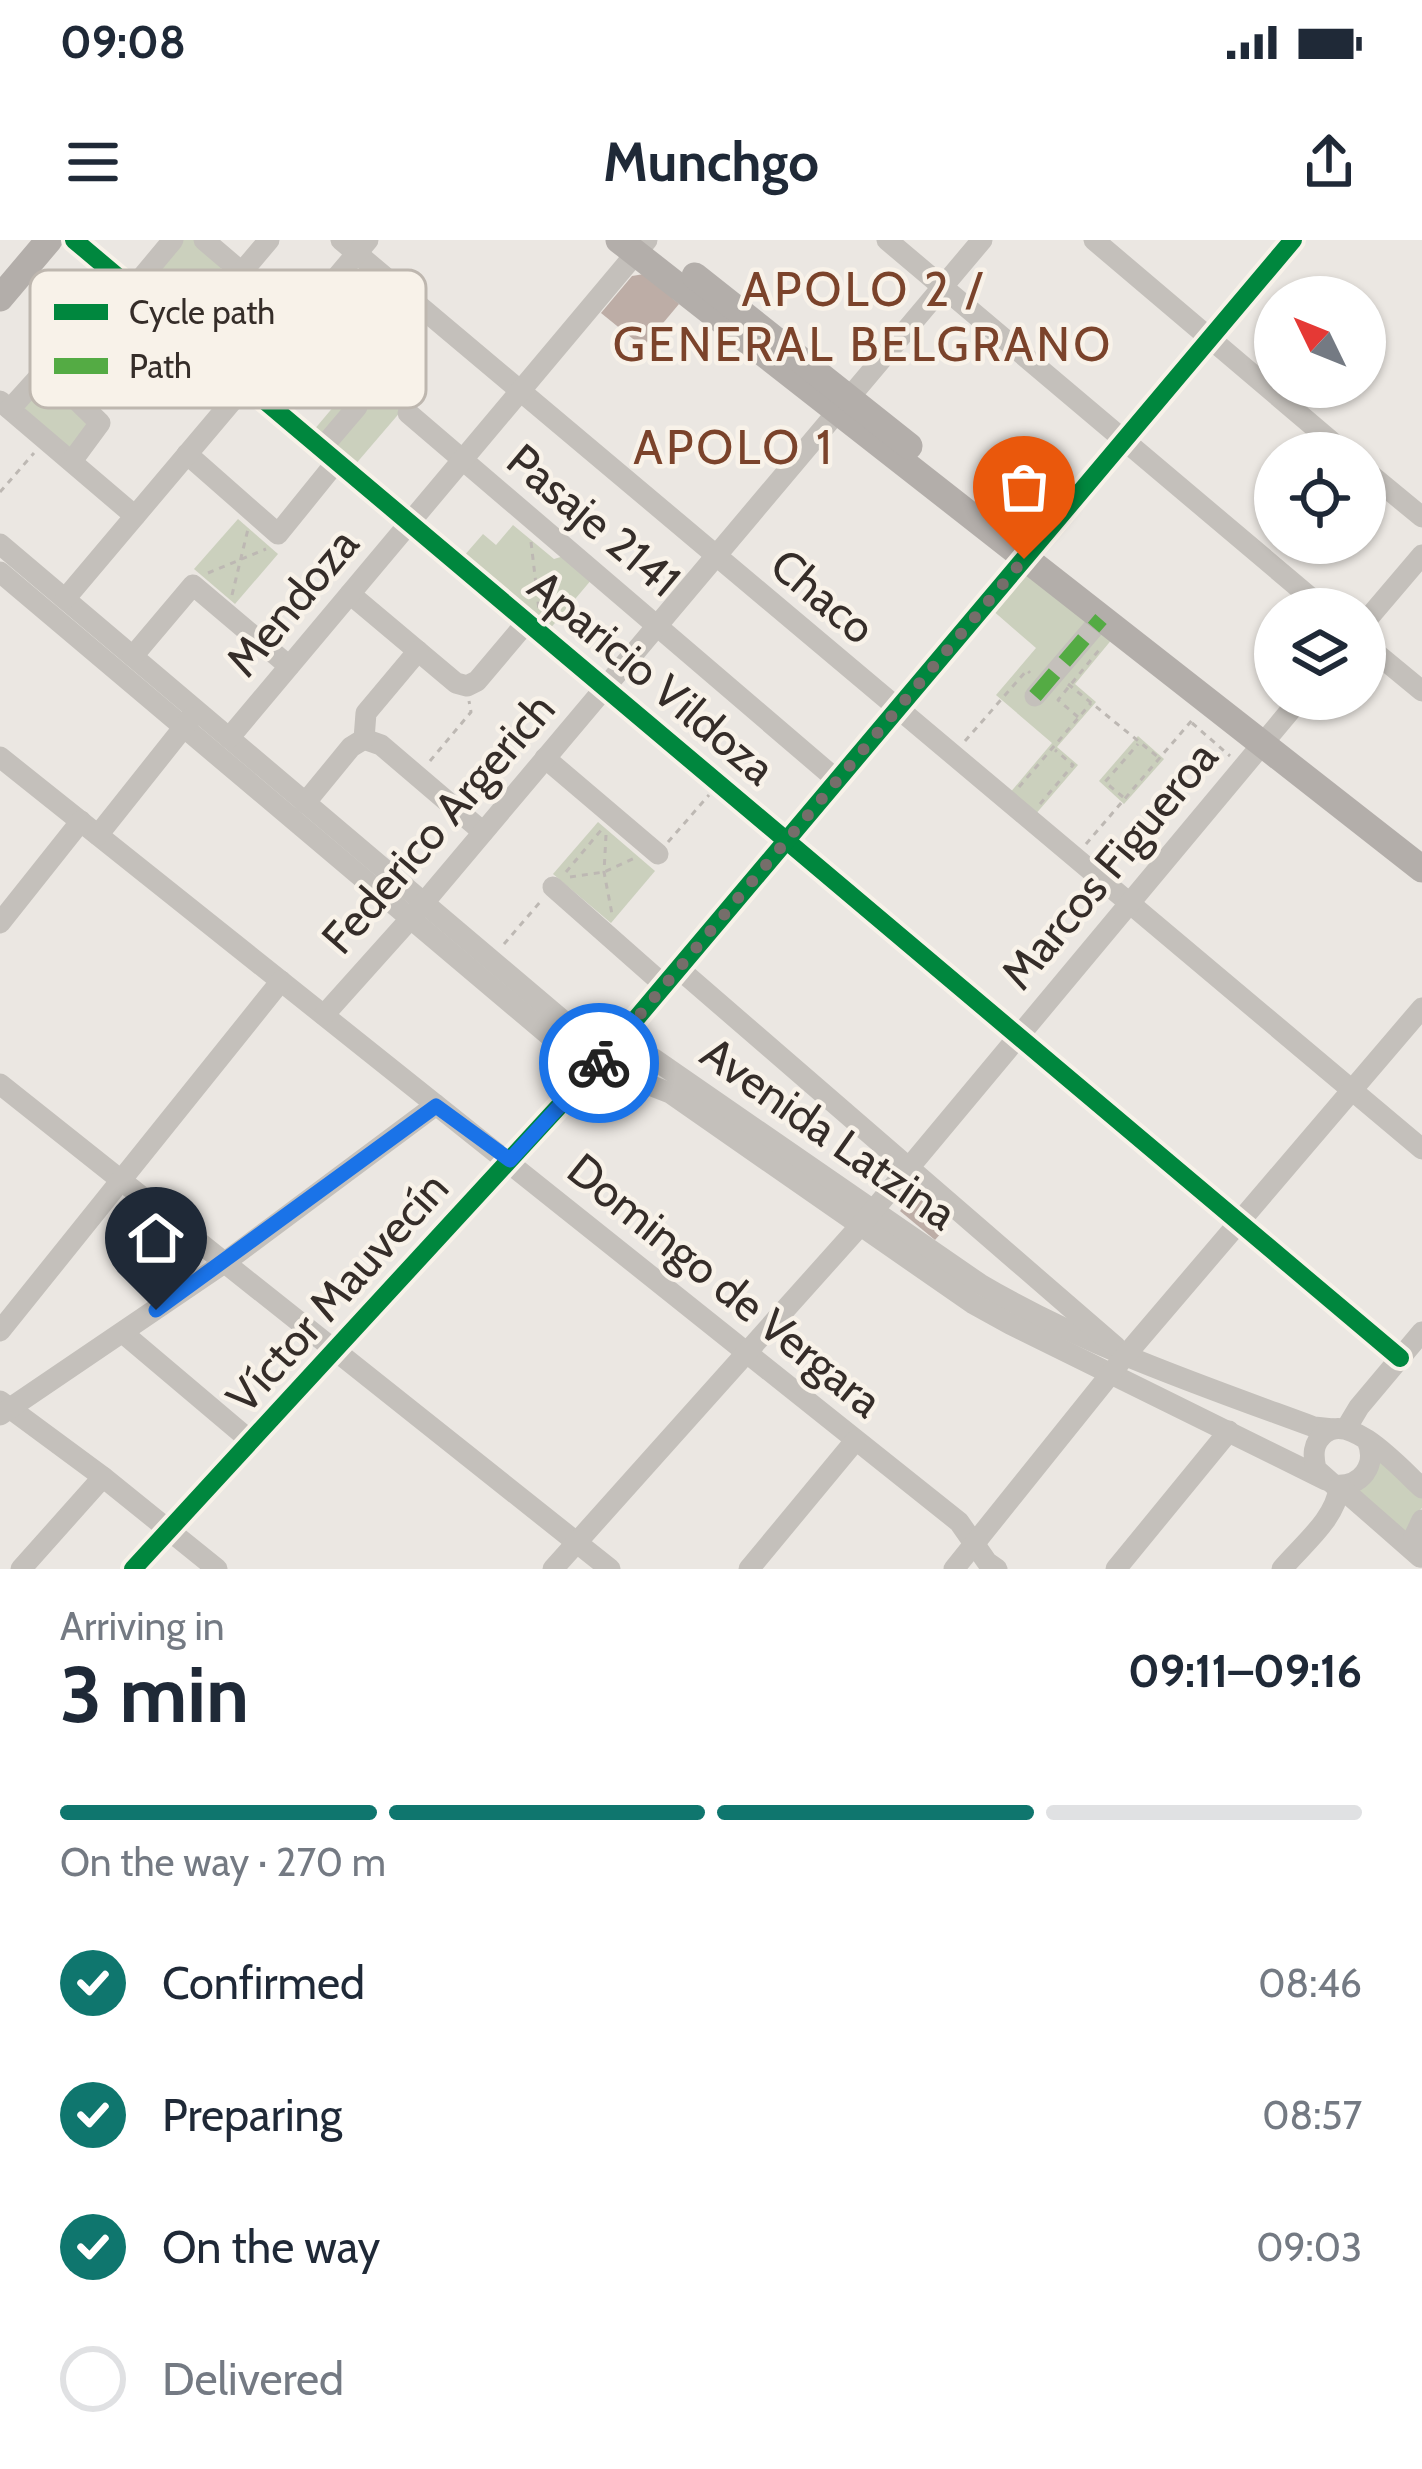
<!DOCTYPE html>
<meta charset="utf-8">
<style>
body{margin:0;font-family:Cabin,sans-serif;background:#f2f2f3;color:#1f2937;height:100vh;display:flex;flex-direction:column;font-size:45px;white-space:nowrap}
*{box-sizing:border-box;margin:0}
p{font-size:39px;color:#747a83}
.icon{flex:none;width:66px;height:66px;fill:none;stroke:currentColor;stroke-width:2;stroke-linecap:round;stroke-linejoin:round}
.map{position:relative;height:1329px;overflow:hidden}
.sheet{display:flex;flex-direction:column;background:#fff;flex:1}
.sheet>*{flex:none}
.needle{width:78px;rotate:313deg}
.tools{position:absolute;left:1254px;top:36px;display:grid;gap:24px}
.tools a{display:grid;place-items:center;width:132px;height:132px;border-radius:50%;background:#fff;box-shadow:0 3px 9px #0004;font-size:60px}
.pin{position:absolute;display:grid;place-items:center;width:102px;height:102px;color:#fff;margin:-123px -51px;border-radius:50% 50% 50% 0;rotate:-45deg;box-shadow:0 0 12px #0007}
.pin .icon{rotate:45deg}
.courier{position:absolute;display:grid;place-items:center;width:120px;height:120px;margin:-60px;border:9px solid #1a73e8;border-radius:50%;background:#fff;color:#222;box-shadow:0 3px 15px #0007}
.head em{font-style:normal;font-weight:800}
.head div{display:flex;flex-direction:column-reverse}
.head{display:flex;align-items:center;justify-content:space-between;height:204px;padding:0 60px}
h1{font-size:78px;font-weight:800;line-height:90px}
.bar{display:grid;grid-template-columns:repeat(4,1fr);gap:18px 12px;align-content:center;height:144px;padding:0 60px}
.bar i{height:15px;border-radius:9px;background:#e0e1e3}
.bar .active{background:#0f766e}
.bar p{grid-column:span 4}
ol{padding:0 60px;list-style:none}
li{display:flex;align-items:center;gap:36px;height:132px}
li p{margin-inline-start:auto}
li .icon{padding:12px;border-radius:50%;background:#0f766e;color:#fff;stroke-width:4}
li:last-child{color:#747a83}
li i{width:66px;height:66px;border:6px solid #e0e1e3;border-radius:50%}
.status{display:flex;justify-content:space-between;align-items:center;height:84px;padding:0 60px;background:#fff;direction:ltr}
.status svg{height:33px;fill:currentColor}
header{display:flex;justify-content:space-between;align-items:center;height:156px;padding:0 60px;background:#fff;font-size:54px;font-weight:800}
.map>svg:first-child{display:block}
.green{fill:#cbd0bd}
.building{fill:#bdada6}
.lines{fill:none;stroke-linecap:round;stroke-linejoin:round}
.path{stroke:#bdb8b3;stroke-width:3;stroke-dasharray:6 6;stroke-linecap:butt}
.minor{stroke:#c4c0bb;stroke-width:21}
.major{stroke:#b3aeaa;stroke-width:27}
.quiet{stroke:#54ab44;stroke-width:15;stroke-dasharray:30 15;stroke-linecap:butt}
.cycleway-casing{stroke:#f8f2e9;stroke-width:26}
.cycleway{stroke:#00873e;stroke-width:18}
.done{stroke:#756e6a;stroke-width:12;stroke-dasharray:0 21.6}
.route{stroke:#1a73e8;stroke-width:15}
.labels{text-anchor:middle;stroke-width:9;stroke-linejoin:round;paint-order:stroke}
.street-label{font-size:45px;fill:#352d29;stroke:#f8f2e9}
.neighbourhood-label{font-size:48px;letter-spacing:3px;fill:#7b432b;stroke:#f8f2e9}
.key{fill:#f8f2e9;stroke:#beb7af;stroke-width:3}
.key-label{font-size:33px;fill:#352d29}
</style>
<div class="status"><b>09:08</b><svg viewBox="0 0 49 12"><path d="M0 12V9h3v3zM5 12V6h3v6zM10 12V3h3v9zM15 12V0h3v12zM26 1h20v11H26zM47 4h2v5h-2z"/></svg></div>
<header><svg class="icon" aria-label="menu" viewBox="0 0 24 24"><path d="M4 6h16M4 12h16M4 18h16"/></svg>Munchgo<svg class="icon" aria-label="share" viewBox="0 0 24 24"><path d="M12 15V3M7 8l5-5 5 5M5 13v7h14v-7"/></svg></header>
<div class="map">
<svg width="1422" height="1329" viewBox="0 0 1422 1329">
<rect width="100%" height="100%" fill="#ebe7e2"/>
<!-- green -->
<g class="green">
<polygon points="179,0 213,0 232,16 204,48 185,32 159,61 146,50 145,40"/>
<polygon points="367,127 408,163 354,226 313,191"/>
<polygon points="46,142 93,180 72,210 26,173 24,165"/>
<polygon points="238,279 278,314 235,364 194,329"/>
<polygon points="513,285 554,319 564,316 592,339 549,390 463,317 483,294 496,305"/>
<polygon points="1025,333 1113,398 1075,444 1096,462 1057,507 1078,525 1034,576 1009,554 1052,503 996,455 1036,408 991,369"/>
<polygon points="1138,496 1164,519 1124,564 1099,541"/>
<polygon points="598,582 655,631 611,683 553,634"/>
<polygon points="1376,1215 1422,1255 1422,1268 1414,1276 1406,1296 1351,1250"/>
</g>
<!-- building -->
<g class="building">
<polygon points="644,34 679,64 643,107 601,73 632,36"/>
<polygon points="914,954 949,984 935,1000 900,971"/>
</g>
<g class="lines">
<!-- path -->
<g class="path">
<polyline points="376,147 396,164"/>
<polyline points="87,149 143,83"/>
<polyline points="0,252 34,213"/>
<polyline points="531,302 539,370"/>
<polyline points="208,333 266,309"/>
<polyline points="232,355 248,289"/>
<polyline points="1068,444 1158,517"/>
<polyline points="1078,477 1058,460 1099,410"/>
<polyline points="1192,483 1230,516"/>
<polyline points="965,501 1027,430 1030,433"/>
<polyline points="430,521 471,472 469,461"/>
<polyline points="1019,547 1091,463"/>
<polyline points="1123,557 1105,542 1138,504"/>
<polyline points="1040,564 1073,525 1055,510"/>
<polyline points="606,595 604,632 612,674"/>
<polyline points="668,602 709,555"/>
<polyline points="1086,604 1193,479"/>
<polyline points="566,632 602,589"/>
<polyline points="570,637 604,632 635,618"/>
<polyline points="504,704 541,661"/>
</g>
<!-- minor -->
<g class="minor">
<polyline points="74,0 1400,1118"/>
<polyline points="204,0 361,134 357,167 322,208"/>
<polyline points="341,0 1422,909"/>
<polyline points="887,0 1324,369"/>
<polyline points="1094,0 1345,213"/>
<polyline points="241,33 269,0"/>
<polyline points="133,48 173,0"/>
<polyline points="0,161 135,276"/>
<polyline points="10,169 38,138 54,138 100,183 72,221"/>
<polyline points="408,173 837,540"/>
<polyline points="187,214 278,294 337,221"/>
<polyline points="1365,230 1422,277"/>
<path d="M 0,304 L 580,795 L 654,819 L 980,1044 C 1085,1106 1200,1145 1314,1187 L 1333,1189"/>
<polyline points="0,332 564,808 580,818 670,853 972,1063 1010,1084 1326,1240"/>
<polyline points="350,354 456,443 467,446 477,441 526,383"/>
<polyline points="65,359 368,0"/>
<polyline points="1365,382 1422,315"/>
<polyline points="1365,404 1422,451"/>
<polyline points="133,416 193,345 289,426"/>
<polyline points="1035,456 1101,379"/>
<polyline points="229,498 647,0"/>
<polyline points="364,499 381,505 483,592"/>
<polyline points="364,499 366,473 418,411"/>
<polyline points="0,517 959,1282 987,1322 997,1329"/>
<polyline points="545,518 658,614"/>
<polyline points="305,563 351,507 364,499"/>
<polyline points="98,595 191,478"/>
<polyline points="553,647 664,745"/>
<polyline points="0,683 81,581"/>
<polyline points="678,728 1116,1107"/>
<polyline points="324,775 411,678 982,0"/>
<polyline points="0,844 610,1329"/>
<polyline points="0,1091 281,741"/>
<polyline points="123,1093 252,1202"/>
<polyline points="0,1161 103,1237 217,1329"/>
<polyline points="0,1175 224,1023 436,865"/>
<polyline points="1347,1187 1359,1167 1422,1092"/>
<path d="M 1367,1200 C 1378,1225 1361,1248 1334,1245 L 1316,1229 C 1313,1216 1312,1203 1325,1193 C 1351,1172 1402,1230 1422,1248"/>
<polyline points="1340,1247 1420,1317"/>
<polyline points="1421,1317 1414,1297 1422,1280"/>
<polyline points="21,1329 103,1237"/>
<polyline points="133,1329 597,825 1293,0"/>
<polyline points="553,1329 867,978 1300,459"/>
<polyline points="749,1329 855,1201"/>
<polyline points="954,1329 1125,1116 1422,768"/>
<polyline points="1116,1329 1229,1191"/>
<path d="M 1282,1329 C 1302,1305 1336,1279 1339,1247"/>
</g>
<!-- major -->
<g class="major">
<polyline points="619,0 1422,629"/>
<polyline points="695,36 909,206"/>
<polyline points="0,58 49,0"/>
</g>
<!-- quiet -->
<polyline class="quiet" points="1035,456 1101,379"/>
<defs>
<g id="cycleway">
<polyline points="74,0 1400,1118"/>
<polyline points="133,1329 597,825 1293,0"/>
</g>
</defs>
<!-- cycleway casing -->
<use href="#cycleway" class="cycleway-casing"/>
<!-- cycleway -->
<use href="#cycleway" class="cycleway"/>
</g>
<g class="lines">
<!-- done -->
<polyline class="done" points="599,823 1024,319"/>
<!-- route -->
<polyline class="route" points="156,1070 436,866 510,920 599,823"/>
</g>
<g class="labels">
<!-- street labels -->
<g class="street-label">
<text transform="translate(594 280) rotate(40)" y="16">Pasaje 2141</text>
<text transform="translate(823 356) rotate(40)" y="16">Chaco</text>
<text transform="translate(292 362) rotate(-50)" y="16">Mendoza</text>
<text transform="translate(652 437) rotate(40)" y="16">Aparicio Vildoza</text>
<text transform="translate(438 583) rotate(-49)" y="16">Federico Argerich</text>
<text transform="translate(1109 625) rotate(-50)" y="16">Marcos Figueroa</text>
<text transform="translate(829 893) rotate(35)" y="16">Avenida Latzina</text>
<text transform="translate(725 1045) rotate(39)" y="16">Domingo de Vergara</text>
<text transform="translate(337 1052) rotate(-48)" y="16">Víctor Mauvecín</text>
</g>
<!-- neighbourhood labels -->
<g class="neighbourhood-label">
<text x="863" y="66">APOLO 2 /<tspan x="863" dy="55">GENERAL BELGRANO</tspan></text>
<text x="734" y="224">APOLO 1</text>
</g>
</g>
<!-- legend -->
<rect x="30" y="30" width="396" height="138" rx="18" class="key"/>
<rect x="54" y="64" width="54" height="16" fill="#00873e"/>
<rect x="54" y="118" width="54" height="16" fill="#54ab44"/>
<g class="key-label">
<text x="129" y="84">Cycle path</text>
<text x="129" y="138">Path</text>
</g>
</svg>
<div class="tools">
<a><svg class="needle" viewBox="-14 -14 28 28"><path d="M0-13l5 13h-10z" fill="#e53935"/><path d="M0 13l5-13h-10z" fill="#747a83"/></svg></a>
<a><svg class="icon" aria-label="locate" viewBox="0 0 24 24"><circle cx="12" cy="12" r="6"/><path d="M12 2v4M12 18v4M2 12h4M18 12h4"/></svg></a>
<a><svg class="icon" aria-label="layers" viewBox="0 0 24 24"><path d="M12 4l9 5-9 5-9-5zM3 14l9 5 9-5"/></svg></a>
</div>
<div class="pin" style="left:1024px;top:319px;background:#ea580c"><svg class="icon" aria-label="bag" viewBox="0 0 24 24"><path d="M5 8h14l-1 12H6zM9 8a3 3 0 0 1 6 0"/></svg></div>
<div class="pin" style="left:156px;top:1070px;background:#1f2937"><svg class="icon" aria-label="home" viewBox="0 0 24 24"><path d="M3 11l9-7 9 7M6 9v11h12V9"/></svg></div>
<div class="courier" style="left:599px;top:823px"><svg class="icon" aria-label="bike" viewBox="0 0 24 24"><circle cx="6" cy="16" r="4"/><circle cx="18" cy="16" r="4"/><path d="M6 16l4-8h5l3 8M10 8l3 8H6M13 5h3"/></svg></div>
</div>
<section class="sheet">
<div class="head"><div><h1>3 min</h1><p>Arriving in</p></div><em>09:11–09:16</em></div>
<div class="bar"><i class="active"></i><i class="active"></i><i class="active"></i><i></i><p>On the way · 270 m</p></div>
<ol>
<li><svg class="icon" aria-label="check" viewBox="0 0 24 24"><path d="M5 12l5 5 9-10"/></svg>Confirmed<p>08:46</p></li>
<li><svg class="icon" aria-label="check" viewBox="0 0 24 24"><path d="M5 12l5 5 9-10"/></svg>Preparing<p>08:57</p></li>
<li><svg class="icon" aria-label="check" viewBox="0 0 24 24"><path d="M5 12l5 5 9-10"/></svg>On the way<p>09:03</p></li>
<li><i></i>Delivered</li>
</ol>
</section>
